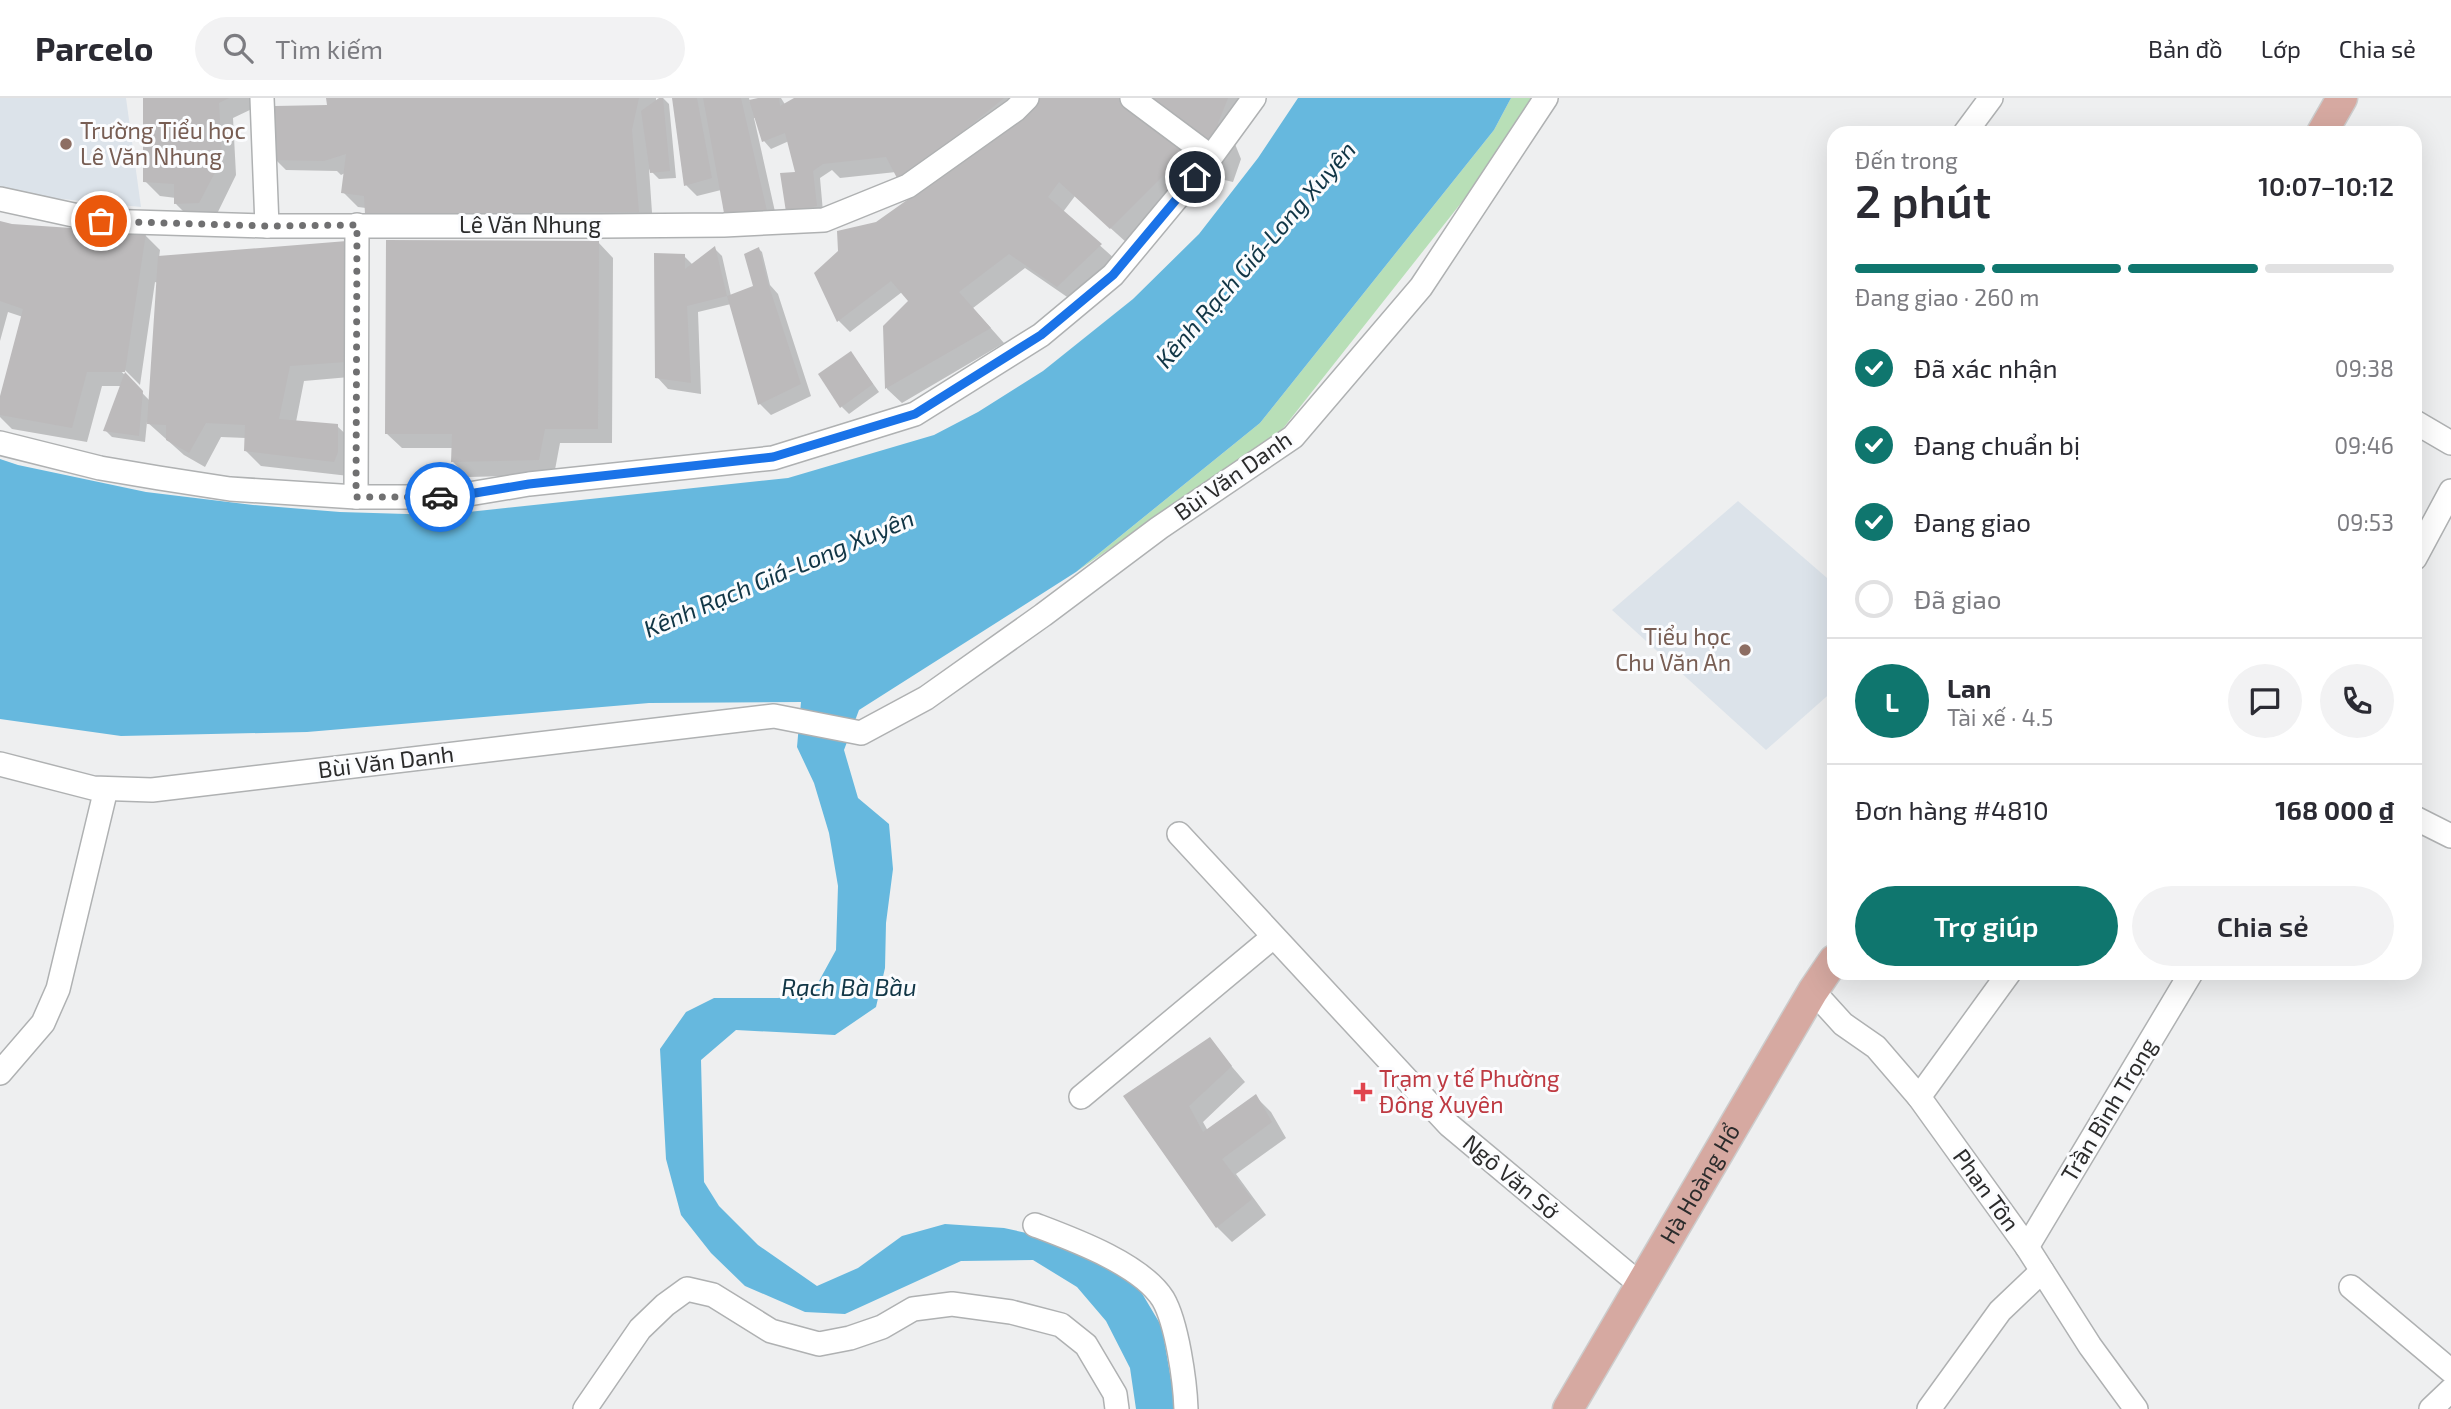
<!DOCTYPE html>
<html lang="vi">
<meta charset="utf-8">
<style>
body{margin:0;font-family:"Exo 2",sans-serif;background:#f2f2f3;color:#2b2b33;height:100vh;display:flex;flex-direction:column;font-size:26px;white-space:nowrap}
*{box-sizing:border-box;margin:0}
p{font-size:23px;color:#7c7c81}
.icon{flex:none;width:38px;height:38px;fill:none;stroke:currentColor;stroke-width:2;stroke-linecap:round;stroke-linejoin:round}
.map{position:relative;flex:1;overflow:hidden}
.side{position:absolute;left:1827px;top:28px;width:595px;height:854px;display:flex;flex-direction:column;background:#fff;border-radius:21px;box-shadow:0 7px 28px #0002}
.side>*{flex:none}
.pin{position:absolute;display:grid;place-items:center;width:60px;height:60px;color:#fff;margin:-30px;border:4px solid #fff;border-radius:50%;box-shadow:0 2px 7px #0007}
.courier{position:absolute;display:grid;place-items:center;width:70px;height:70px;margin:-35px;border:5px solid #1a73e8;border-radius:50%;background:#fff;color:#222;box-shadow:0 2px 9px #0007}
.summary em{font-style:normal;font-weight:600}
.summary div{display:flex;flex-direction:column-reverse}
.summary{display:flex;align-items:center;justify-content:space-between;height:119px;padding:0 28px}
h1{font-size:46px;font-weight:600;line-height:52px}
.bar{display:grid;grid-template-columns:repeat(4,1fr);gap:10px 7px;align-content:center;height:84px;padding:0 28px}
.bar i{height:9px;border-radius:5px;background:#e1e1e2}
.bar .selected{background:#0f766e}
.bar p{grid-column:span 4}
.line{display:flex;align-items:center;gap:18px;padding:0 28px;border-top:2px solid #e1e1e2}
.line div{flex:1}
.round{display:grid;place-items:center;flex:none;width:74px;height:74px;border-radius:37px;background:#f2f2f3}
ol{padding:0 28px;list-style:none}
li{display:flex;align-items:center;gap:21px;height:77px}
li p{margin-inline-start:auto}
li .icon{padding:7px;border-radius:50%;background:#0f766e;color:#fff;stroke-width:4}
li:last-child{color:#7c7c81}
li i{width:38px;height:38px;border:4px solid #e1e1e2;border-radius:50%}
.cta{display:flex;gap:14px;margin-top:auto;padding:14px 28px}
.cta a{flex:1;height:80px;border-radius:42px;background:#0f766e;color:#fff;font-size:28px;font-weight:600;line-height:80px;text-align:center}
.cta a+a{background:#f2f2f3;color:#2b2b33}
header{display:flex;align-items:center;gap:42px;box-sizing:border-box;height:98px;padding:0 35px;background:#fff;border-bottom:2px solid #e1e1e2}
header strong{font-size:33px}
nav{display:flex;gap:38px;margin-inline-start:auto;font-size:24px}
.search{width:490px;height:63px;background:#f2f2f3;display:flex;align-items:center;gap:18px;box-sizing:border-box;padding:0 24px;border-radius:38px;color:#7c7c81;font-size:26px}
.map>svg:first-child{display:block}
.built{fill:#dce3ea}
.green{fill:#b8dfb7}
.water{fill:#66b8de}
.shadow{fill:#0003;fill-rule:evenodd}
.building{fill:#bcbabb}
.lines{fill:none;stroke-linecap:round;stroke-linejoin:round}
.minor-casing{stroke:#afb1b2;stroke-width:26}
.major-casing{stroke:#ccc;stroke-width:33}
.minor{stroke:#fff;stroke-width:23}
.major{stroke:#d6a9a1;stroke-width:30}
.done{stroke:#707071;stroke-width:7;stroke-dasharray:0 12.6}
.route{stroke:#1a73e8;stroke-width:9}
.education-dot{fill:#8d6e63;stroke:#fbfcfe;stroke-width:2.5}
.health-dot{fill:#e0444e;stroke:#fbfcfe;stroke-width:2.5}
.labels{text-anchor:middle;stroke-width:6;stroke-linejoin:round;paint-order:stroke}
.education-label{font-size:23px;fill:#785e54;stroke:#fbfcfe;text-anchor:start}
.street-label{font-size:23px;fill:#2c2c2c;stroke:#fbfcfe}
.health-label{font-size:23px;fill:#be3a42;stroke:#fbfcfe;text-anchor:start}
.water-label{font-size:24px;font-style:italic;fill:#113646;stroke:#fbfcfe}
</style>
<header>
<strong>Parcelo</strong>
<div class="search"><svg class="icon" aria-label="search" viewBox="0 0 24 24"><circle cx="10" cy="10" r="6"/><path d="M15 15l6 6"/></svg>Tìm kiếm</div>
<nav><a>Bản đồ</a><a>Lớp</a><a>Chia sẻ</a></nav>
</header>
<div class="map">
<svg width="2451" height="1311" viewBox="0 0 2451 1311">
<rect width="100%" height="100%" fill="#eeeff0"/>
<!-- built -->
<g class="built">
<polygon points="0,0 126,0 141,109 52,100 0,91"/>
<polygon points="1738,403 1834,486 1834,592 1766,652 1612,512"/>
</g>
<!-- green -->
<polygon class="green" points="1511,0 1534,0 1514,38 1281,333 1076,474 1260,325 1494,32"/>
<!-- water -->
<polygon class="water" points="1298,0 1511,0 1494,32 1260,325 1076,474 859,612 844,652 858,700 889,726 893,771 886,825 885,870 876,909 835,937 736,932 701,962 704,1084 719,1108 758,1147 817,1188 858,1170 902,1138 945,1126 1004,1130 1045,1139 1097,1162 1137,1187 1162,1229 1176,1311 1136,1311 1130,1270 1106,1223 1077,1189 1033,1162 961,1163 845,1216 805,1214 745,1188 711,1155 681,1117 666,1061 660,951 686,914 714,900 778,900 813,894 836,852 838,788 829,735 814,685 797,649 801,604 649,605 307,634 121,638 0,621 0,361 18,367 146,394 253,407 340,414 440,417 788,380 934,337 978,314 1043,273 1133,201 1199,136 1258,60"/>
<!-- shadow -->
<g class="shadow">
<polygon points="144,0 253,0 254,10 233,20 236,77 215,120 191,121 176,106 176,100 160,98 145,83"/>
<polygon points="328,0 656,0 656,5 663,0 669,6 676,80 659,81 649,71 653,129 382,131 367,115 366,110 358,109 343,94 345,75 341,77 337,73 286,72 275,61 328,9"/>
<polygon points="673,0 749,0 750,4 765,0 781,0 786,8 796,0 1248,0 1233,41 1241,61 1233,84 1195,75 1127,145 1075,98 1063,114 1116,162 1073,203 1025,170 973,210 1004,245 902,305 887,291 885,228 911,204 902,194 850,234 839,223 816,176 875,126 955,71 914,94 896,74 840,80 832,72 820,80 823,114 795,121 797,76 789,43 771,51 764,43 757,20 754,20 778,127 737,125 725,114 721,92 697,98 686,87"/>
<path d="M 0,125 L 12,128 L 145,137 L 160,152 L 159,160 L 346,144 L 361,278 L 304,283 L 296,324 L 337,328 L 353,343 L 349,378 L 261,368 L 245,352 L 246,340 L 221,339 L 205,369 L 184,357 L 147,324 L 145,344 L 112,339 L 105,332 L 121,288 L 102,288 L 87,344 L 12,331 L 0,319 L 0,305 L 23,219 L 8,214 L 0,243 ZM 155,184 L 158,185 L 150,303 L 117,269 L 120,267 L 140,287 Z"/>
<polygon points="598,144 613,160 612,345 560,345 554,377 468,379 453,364 454,350 402,350 386,335"/>
<polygon points="715,151 722,158 731,198 756,189 759,151 762,154 770,187 778,196 811,298 771,317 760,306 731,206 698,214 701,296 668,291 657,279 684,158 693,167"/>
<polygon points="851,255 879,294 849,316 842,309"/>
<polygon points="1209,942 1245,984 1203,1024 1208,1033 1256,999 1271,1014 1286,1040 1236,1076 1266,1117 1232,1144 1217,1129 1126,998"/>
</g>
<!-- building -->
<g class="building">
<polygon points="143,0 229,0 219,5 222,61 199,105 174,106 174,86 143,84"/>
<polygon points="326,0 639,0 632,32 639,114 365,116 364,98 341,95 346,56 324,63 273,62 275,8 327,7"/>
<polygon points="659,0 663,0 670,73 650,75 641,13"/>
<polygon points="672,0 697,0 712,80 684,88"/>
<polygon points="703,0 741,0 768,117 724,115"/>
<polygon points="758,0 779,0 780,8 794,0 1004,0 944,49 897,80 886,59 823,66 813,73 817,108 786,114 780,75 795,74 785,35 762,44 749,2"/>
<polygon points="1037,0 1228,0 1218,25 1227,44 1218,70 1180,61 1110,131 1059,84 1048,99 1102,146 1057,189 1009,156 959,194 991,230 885,291 883,228 908,203 891,183 837,224 814,175 838,153 837,133 876,124 972,56"/>
<polygon points="0,123 12,126 146,135 125,274 87,274 72,330 0,317 0,298 23,211 0,203"/>
<polygon points="386,142 599,143 598,331 545,331 539,362 451,364 452,336 385,336"/>
<polygon points="347,143 346,264 290,268 279,321 338,326 338,354 334,364 244,353 245,327 206,325 189,355 166,342 166,327 147,326 158,158"/>
<polygon points="715,148 727,198 687,208 691,285 655,280 654,155 685,156 685,171"/>
<polygon points="759,149 767,182 801,286 758,307 727,198 753,188 744,156"/>
<polygon points="851,253 873,286 840,310 818,276"/>
<polygon points="125,274 143,293 139,338 103,333"/>
<polygon points="1210,939 1232,968 1189,1008 1203,1034 1256,996 1272,1024 1222,1061 1252,1101 1216,1130 1123,998"/>
</g>
<g class="lines">
<defs>
<g id="minor">
<polyline points="262,0 267,128"/>
<polyline points="1132,0 1211,59"/>
<polyline points="1965,35 1991,0"/>
<polyline points="0,101 101,123 267,128 601,128 724,127 824,122 908,88 1015,12 1027,0"/>
<polyline points="2415,324 2451,345"/>
<polyline points="0,345 100,370 159,380 230,391 356,399 451,399 529,386 773,360 915,316 1041,237 1113,177 1211,59 1254,0"/>
<polyline points="356,399 357,127"/>
<polyline points="2415,460 2451,393"/>
<polyline points="0,666 93,690 152,692 774,618 861,635 926,600 1043,517 1159,430 1293,339 1421,189 1546,0"/>
<polyline points="2415,720 2451,738"/>
<polyline points="1179,736 1449,1027 1642,1188"/>
<polyline points="1813,893 1843,926 1876,949 1919,999 2027,1149 2090,1248 2136,1311"/>
<polyline points="0,975 43,925 58,891 106,691"/>
<polyline points="1081,999 1273,839"/>
<polyline points="1919,999 2009,875"/>
<path d="M 1035,1127 C 1072,1141 1141,1166 1163,1201 C 1177,1225 1185,1283 1186,1311"/>
<polyline points="2027,1149 2191,875"/>
<polyline points="2351,1189 2451,1273"/>
<polyline points="585,1311 640,1231 665,1207 687,1191 713,1197 771,1233 819,1246 850,1240 882,1229 913,1211 952,1206 1011,1214 1061,1227 1086,1247 1115,1296 1117,1311"/>
<polyline points="1929,1311 2000,1213 2042,1173"/>
<polyline points="2431,1311 2451,1292"/>
</g>
<g id="major">
<polyline points="2322,35 2342,0"/>
<path id="s1" d="M 1568,1311 L 1813,893 L 1834,862"/>
</g>
</defs>
<!-- minor casing -->
<use href="#minor" class="minor-casing"/>
<!-- major casing -->
<use href="#major" class="major-casing"/>
<!-- minor -->
<use href="#minor" class="minor"/>
<!-- major -->
<use href="#major" class="major"/>
</g>
<g class="lines">
<!-- done -->
<polyline class="done" points="101,123 267,128 357,127 356,399 440,399"/>
<!-- route -->
<polyline class="route" points="440,399 451,399 529,386 773,359 915,316 1041,237 1113,177 1195,79"/>
</g>
<!-- markers -->
<g class="education-dot">
<circle cx="66" cy="46" r="7"/>
<circle cx="1745" cy="552" r="7"/>
</g>
<path class="health-dot" d="M1359.5 983.5h7v7h7v7h-7v7h-7v-7h-7v-7h7z"/>
<g class="labels">
<!-- education labels -->
<g class="education-label">
<text x="80" y="41">Trường Tiểu học<tspan x="80" dy="26">Lê Văn Nhung</tspan></text>
<text x="1731" y="547" text-anchor="end">Tiểu học<tspan x="1731" dy="26">Chu Văn An</tspan></text>
</g>
<!-- street labels -->
<g class="street-label">
<text x="530" y="135">Lê Văn Nhung</text>
<text transform="translate(1233 378) rotate(-35)" y="8">Bùi Văn Danh</text>
<text transform="translate(386 664) rotate(-7)" y="8">Bùi Văn Danh</text>
<text transform="translate(2109 1012) rotate(-59)" y="8">Trần Bình Trọng</text>
<text transform="translate(1511 1079) rotate(40)" y="8">Ngô Văn Sở</text>
<text dy="8" stroke="none"><textPath href="#s1" startOffset="261">Hà Hoàng Hổ</textPath></text>
<text transform="translate(1986 1092) rotate(54)" y="8">Phan Tôn</text>
</g>
<!-- health labels -->
<g class="health-label">
<text x="1379" y="989">Trạm y tế Phường<tspan x="1379" dy="26">Đông Xuyên</tspan></text>
</g>
<!-- water labels -->
<g class="water-label">
<text transform="translate(1256 157) rotate(-49)" y="8">Kênh Rạch Giá-Long Xuyên</text>
<text transform="translate(779 476) rotate(-23)" y="8">Kênh Rạch Giá-Long Xuyên</text>
<text x="849" y="898">Rạch Bà Bầu</text>
</g>
</g>
</svg>
<div class="pin" style="left:101px;top:123px;background:#ea580c"><svg class="icon" aria-label="bag" viewBox="0 0 24 24"><path d="M5 8h14l-1 12H6zM9 8a3 3 0 0 1 6 0"/></svg></div>
<div class="pin" style="left:1195px;top:79px;background:#1f2937"><svg class="icon" aria-label="home" viewBox="0 0 24 24"><path d="M3 11l9-7 9 7M6 9v11h12V9"/></svg></div>
<div class="courier" style="left:440px;top:399px"><svg class="icon" aria-label="car" viewBox="0 0 24 24"><path d="M5 17H2v-5l4-1 3-4h7l3 4 3 1v5h-3M9 17h6M6 11h13"/><circle cx="7" cy="17" r="2"/><circle cx="17" cy="17" r="2"/></svg></div>
<section class="side">
<div class="summary"><div><h1>2 phút</h1><p>Đến trong</p></div><em>10:07–10:12</em></div>
<div class="bar"><i class="selected"></i><i class="selected"></i><i class="selected"></i><i></i><p>Đang giao · 260 m</p></div>
<ol>
<li><svg class="icon" aria-label="check" viewBox="0 0 24 24"><path d="M5 12l5 5 9-10"/></svg>Đã xác nhận<p>09:38</p></li>
<li><svg class="icon" aria-label="check" viewBox="0 0 24 24"><path d="M5 12l5 5 9-10"/></svg>Đang chuẩn bị<p>09:46</p></li>
<li><svg class="icon" aria-label="check" viewBox="0 0 24 24"><path d="M5 12l5 5 9-10"/></svg>Đang giao<p>09:53</p></li>
<li><i></i>Đã giao</li>
</ol>
<div class="line" style="height:126px"><b class="round" style="background:#0f766e;color:#fff">L</b><div><b>Lan</b><p>Tài xế · 4.5</p></div><a class="round"><svg class="icon" aria-label="chat" viewBox="0 0 24 24"><path d="M4 5h16v11H9l-5 4z"/></svg></a><a class="round"><svg class="icon" aria-label="phone" viewBox="0 0 24 24"><path d="M5 4h4l2 5-3 2q2 4 5 5l2-3 5 2v4C11 20 4 13 5 4z"/></svg></a></div>
<div class="line" style="height:91px"><div>Đơn hàng #4810</div><b>168 000 ₫</b></div>
<div class="cta"><a>Trợ giúp</a><a>Chia sẻ</a></div>
</section>
</div>
